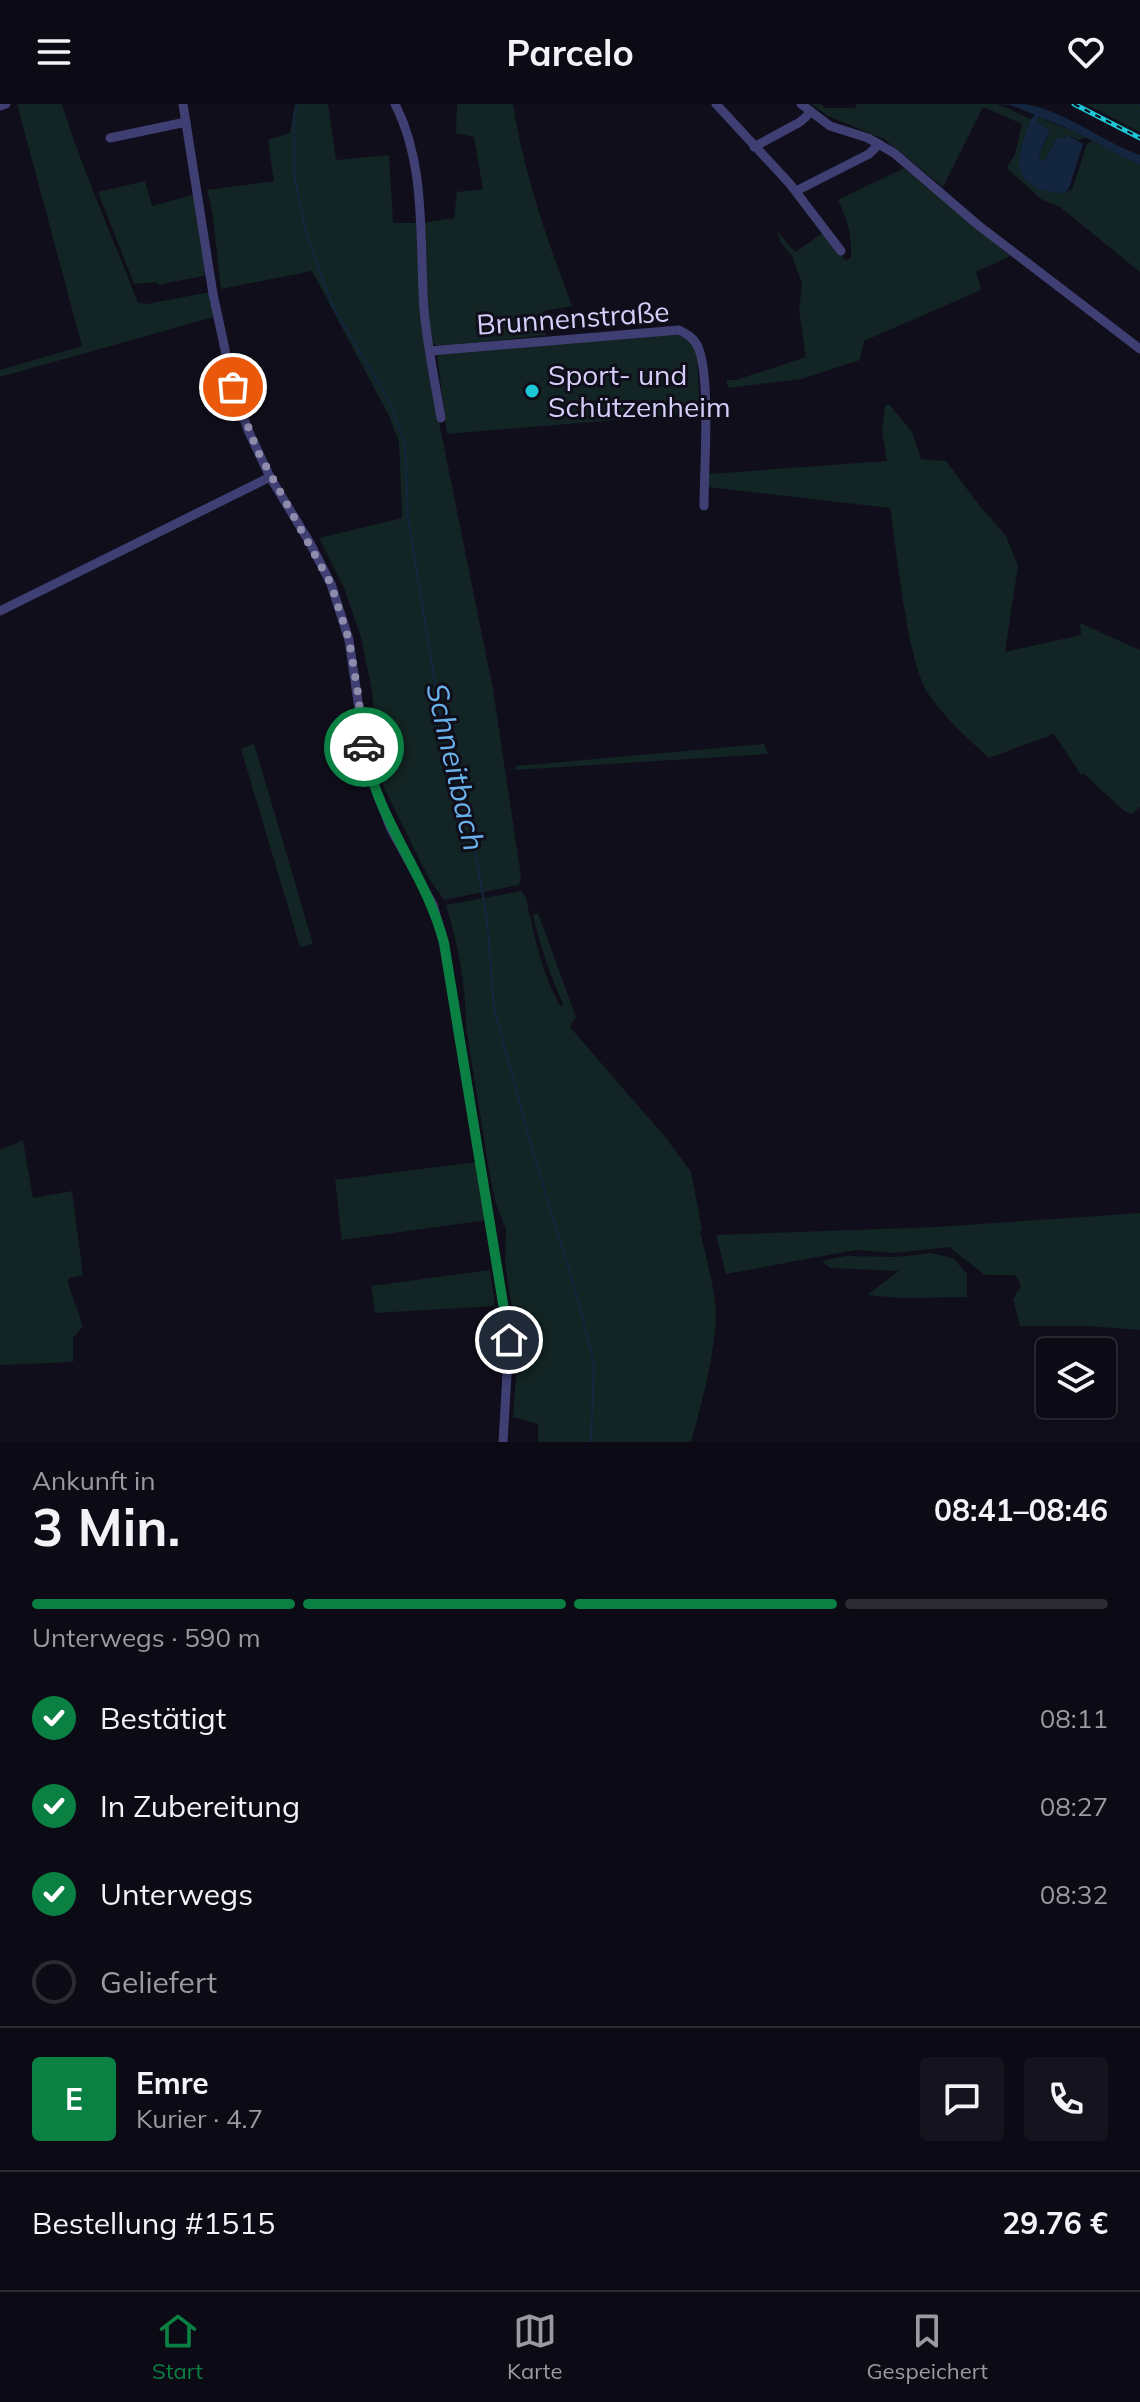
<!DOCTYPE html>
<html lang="de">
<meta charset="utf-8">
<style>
body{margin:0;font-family:Mulish,sans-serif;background:#15131d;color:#f1f3f6;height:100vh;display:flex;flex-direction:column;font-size:30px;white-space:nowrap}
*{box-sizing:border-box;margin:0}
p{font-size:26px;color:#9a9aa0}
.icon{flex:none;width:44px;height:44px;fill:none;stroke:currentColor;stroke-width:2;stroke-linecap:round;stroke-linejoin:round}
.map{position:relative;height:1338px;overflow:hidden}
.sheet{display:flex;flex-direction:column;background:#0c0a14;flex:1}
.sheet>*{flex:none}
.fabs{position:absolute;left:1036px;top:1234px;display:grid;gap:16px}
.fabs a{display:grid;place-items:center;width:80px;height:80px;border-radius:8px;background:#0c0a14;box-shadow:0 2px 6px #0004,0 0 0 2px #2c2b34;font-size:40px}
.pin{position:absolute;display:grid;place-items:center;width:68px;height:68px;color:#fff;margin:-34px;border:4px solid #fff;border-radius:50%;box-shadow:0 2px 8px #0007}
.courier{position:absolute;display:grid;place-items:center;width:80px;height:80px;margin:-40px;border:6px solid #0b8043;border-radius:50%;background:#fff;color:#222;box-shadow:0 2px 10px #0007}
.overview em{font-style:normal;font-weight:700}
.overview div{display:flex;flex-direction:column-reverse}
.overview{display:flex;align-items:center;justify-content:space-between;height:136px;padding:0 32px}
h1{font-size:52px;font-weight:700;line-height:60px}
.bar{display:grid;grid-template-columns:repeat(4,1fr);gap:12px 8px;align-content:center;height:96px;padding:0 32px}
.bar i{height:10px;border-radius:6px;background:#2c2b34}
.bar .on{background:#0b8043}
.bar p{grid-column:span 4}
.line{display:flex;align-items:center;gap:20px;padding:0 32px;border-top:2px solid #2c2b34}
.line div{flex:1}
.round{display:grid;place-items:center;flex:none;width:84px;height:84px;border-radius:8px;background:#15131d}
ol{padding:0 32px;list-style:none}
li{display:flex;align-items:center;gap:24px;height:88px}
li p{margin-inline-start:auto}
li .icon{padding:8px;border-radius:50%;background:#0b8043;color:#fff;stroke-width:4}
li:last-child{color:#9a9aa0}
li i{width:44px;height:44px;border:4px solid #2c2b34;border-radius:50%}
header{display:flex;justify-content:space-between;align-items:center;height:104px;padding:0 32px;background:#0c0a14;font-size:36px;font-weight:700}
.tab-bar{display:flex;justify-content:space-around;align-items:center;height:112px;border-top:2px solid #2c2b34;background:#0c0a14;font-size:22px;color:#9a9aa0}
.tab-bar a{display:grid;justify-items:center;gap:4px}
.tab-bar .on{color:#0b8043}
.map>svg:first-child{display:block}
.green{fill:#122423}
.water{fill:#14263f}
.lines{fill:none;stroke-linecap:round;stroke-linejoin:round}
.stream{stroke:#14263f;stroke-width:2}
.minor{stroke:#403f74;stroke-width:9}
.rail-casing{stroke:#1dc7d6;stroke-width:5}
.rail{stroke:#100e1b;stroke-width:2;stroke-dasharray:6;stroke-linecap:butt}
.done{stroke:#8f8bab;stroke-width:8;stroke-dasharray:0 14.4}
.route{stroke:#0b8043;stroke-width:10}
.poi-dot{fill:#1dc7d6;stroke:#100e1b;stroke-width:3}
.labels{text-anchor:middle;stroke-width:6;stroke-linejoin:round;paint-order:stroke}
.street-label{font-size:28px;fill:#d3cff8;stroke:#100e1b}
.poi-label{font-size:28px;fill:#d3cff8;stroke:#100e1b;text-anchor:start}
.water-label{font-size:30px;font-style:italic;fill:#6ab2eb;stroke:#100e1b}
</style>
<header><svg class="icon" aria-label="menu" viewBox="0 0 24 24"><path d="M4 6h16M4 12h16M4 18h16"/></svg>Parcelo<svg class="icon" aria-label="heart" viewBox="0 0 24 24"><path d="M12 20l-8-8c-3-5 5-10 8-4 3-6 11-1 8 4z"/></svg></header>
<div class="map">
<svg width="1140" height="1338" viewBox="0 0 1140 1338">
<rect width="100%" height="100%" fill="#100e1b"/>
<!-- green -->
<g class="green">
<path d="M 17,0 L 62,0 C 83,68 113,133 138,199 L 147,200 L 210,188 L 214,213 L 0,273 L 0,266 L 82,242 Z"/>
<path d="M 295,0 L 328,0 L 336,56 L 389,51 L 393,119 L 416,119 L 425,249 L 493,585 L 521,772 L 519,781 L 444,796 L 428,773 L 384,684 L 379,666 L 372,588 L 361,533 L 344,484 L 319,434 L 402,414 L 399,338 L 389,312 L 312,167 L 221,185 C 216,153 216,117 207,86 L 274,77 L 268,36 L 290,29 Z"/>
<path d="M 457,0 L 513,0 C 524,71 547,135 572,202 L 543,207 L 546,231 L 438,243 L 431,238 L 422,119 L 454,114 L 457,88 L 483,85 L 474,33 L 456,29 Z"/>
<polygon points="811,0 821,0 825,4 855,4 857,0 998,0 1031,15 1022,47 1065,89 1072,85 1087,40 1093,36 1140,61 1140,168 1060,103 1041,95 1007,64 1015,50 1022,20 983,3 943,83 884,35 828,12"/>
<polygon points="1086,0 1140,0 1140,28"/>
<polygon points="1038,13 1088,33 1079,36 1067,31 1064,35 1057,33 1045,56 1041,57 1039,50 1050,28 1037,17"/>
<path d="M 904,64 L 1010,152 L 976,168 L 981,186 L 864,237 L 860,256 L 802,275 L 728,284 L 726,276 L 736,276 L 806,253 L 799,207 L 802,179 L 792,152 L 781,139 L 777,127 L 795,148 L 823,129 L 846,157 L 851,153 C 852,132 847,114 838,96 Z"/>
<polygon points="145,77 152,102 196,90 208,171 158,181 156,178 134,180 98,88"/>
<polygon points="677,230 690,237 697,251 700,309 447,330 437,250"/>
<path d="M 889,300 L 912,328 L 921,355 L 946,357 L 979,401 L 1006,432 L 1018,462 L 1005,548 L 1081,531 L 1080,519 L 1140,546 L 1140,703 L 1131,710 L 1124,707 L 1084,670 L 1081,671 L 1054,630 L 989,654 C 968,635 946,615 929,591 C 907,559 897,447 890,404 L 708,383 L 708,370 L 887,357 L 882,326 L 885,302 Z"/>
<polygon points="254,639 313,840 300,843 241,645"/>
<polygon points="764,640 768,650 515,666 516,662"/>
<path d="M 522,787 L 526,794 C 534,831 542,871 561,903 L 563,900 C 550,871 540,842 533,811 L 538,809 L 576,913 L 570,923 L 666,1034 L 691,1068 L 702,1125 L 700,1127 C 707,1159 719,1194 715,1227 C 711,1264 701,1302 691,1338 L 538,1338 L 538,1320 L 513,1313 L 518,1244 L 505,1159 L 506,1125 L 496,1100 L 491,1078 L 466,923 C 466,881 458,841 446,801 Z"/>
<polygon points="23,1036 33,1094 72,1087 83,1171 69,1174 68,1179 83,1222 73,1234 73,1258 0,1261 0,1046"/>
<polygon points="476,1058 488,1116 342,1136 335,1076"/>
<polygon points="1140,1109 1140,1226 1085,1222 1020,1222 1013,1195 1021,1182 1015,1171 985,1171 949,1143 894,1149 856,1146 726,1170 716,1131 937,1123"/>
<polygon points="931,1149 953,1154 967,1170 967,1193 900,1194 867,1191 899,1167 830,1164 822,1157 845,1152 895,1153"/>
<polygon points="490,1166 495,1202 375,1209 371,1182"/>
</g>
<!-- water -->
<path class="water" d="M 998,0 C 1006,0 1015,0 1024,0 C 1062,5 1103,38 1140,51 L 1140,61 C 1105,45 1076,25 1038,13 L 1037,17 L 1050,27 L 1039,50 L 1041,57 L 1045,56 L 1057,33 L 1064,35 L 1067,31 L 1083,40 L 1069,84 L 1065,89 C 1046,89 1021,83 1019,60 C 1018,47 1027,28 1031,15 L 1035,11 L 1011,1 Z"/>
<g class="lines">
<!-- stream -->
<g class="stream">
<polyline points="298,0 294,11 294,71 307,132 333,203 389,297 405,339 408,413 440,610 466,695 487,815 494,904 533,1048 579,1199 594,1260 591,1338"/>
<polyline points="1139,0 1140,1"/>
</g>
<!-- minor -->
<g class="minor">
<polyline points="183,0 213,190 233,283 248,326 270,373 310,439 331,480 349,536 368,666 391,725 433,801 444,839 509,1236 503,1338"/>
<path d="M 395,0 C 427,63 419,136 424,205 C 427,241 435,278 441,314"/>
<polyline points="716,0 790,80 841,147"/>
<polyline points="801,0 830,22 868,34 894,49 978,121 1140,245"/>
<polyline points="0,2 6,0"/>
<polyline points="110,34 186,18"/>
<polyline points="754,43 800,18 810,9"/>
<polyline points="796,87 869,50 879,40"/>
<path d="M 430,247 L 679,226 C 687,230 694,234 698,243 C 711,273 704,365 704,402"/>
<polyline points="0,507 270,373"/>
</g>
<defs>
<polyline id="rail" points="1074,0 1140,34"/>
</defs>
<!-- rail casing -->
<use href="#rail" class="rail-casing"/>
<!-- rail -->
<use href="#rail" class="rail"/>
</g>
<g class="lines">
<!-- done -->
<polyline class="done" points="233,283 257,346 331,480 349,536 358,589 364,643"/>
<!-- route -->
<path class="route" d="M 364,643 C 378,719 425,767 444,839 L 509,1236"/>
</g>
<!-- markers -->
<circle class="poi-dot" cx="532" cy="287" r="8"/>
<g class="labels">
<!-- street labels -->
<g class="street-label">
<text transform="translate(573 214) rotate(-4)" y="10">Brunnenstraße</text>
</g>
<!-- poi labels -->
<g class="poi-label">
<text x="548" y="281">Sport- und<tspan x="548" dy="32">Schützenheim</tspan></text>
</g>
<!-- water labels -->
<g class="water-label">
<text transform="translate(455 663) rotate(77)" y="10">Schneitbach</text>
</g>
</g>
</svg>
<div class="fabs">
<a><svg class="icon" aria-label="layers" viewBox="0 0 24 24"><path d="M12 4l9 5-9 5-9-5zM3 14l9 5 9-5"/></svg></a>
</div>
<div class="pin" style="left:233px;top:283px;background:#ea580c"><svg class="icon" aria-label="bag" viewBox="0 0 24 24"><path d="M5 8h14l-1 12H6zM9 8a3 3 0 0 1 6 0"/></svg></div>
<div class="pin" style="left:509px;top:1236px;background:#1f2937"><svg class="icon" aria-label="home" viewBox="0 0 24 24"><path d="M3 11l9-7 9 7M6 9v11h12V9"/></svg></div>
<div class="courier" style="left:364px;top:643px"><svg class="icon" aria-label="car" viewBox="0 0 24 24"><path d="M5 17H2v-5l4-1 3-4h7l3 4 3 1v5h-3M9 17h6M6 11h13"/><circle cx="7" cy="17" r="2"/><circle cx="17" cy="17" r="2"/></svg></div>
</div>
<section class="sheet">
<div class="overview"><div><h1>3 Min.</h1><p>Ankunft in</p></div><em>08:41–08:46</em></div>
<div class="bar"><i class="on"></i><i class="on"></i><i class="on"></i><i></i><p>Unterwegs · 590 m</p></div>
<ol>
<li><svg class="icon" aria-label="check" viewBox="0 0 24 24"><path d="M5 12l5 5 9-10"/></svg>Bestätigt<p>08:11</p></li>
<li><svg class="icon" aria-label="check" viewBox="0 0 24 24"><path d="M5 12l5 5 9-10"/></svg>In Zubereitung<p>08:27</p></li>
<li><svg class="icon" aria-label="check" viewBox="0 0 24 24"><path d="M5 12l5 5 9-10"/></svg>Unterwegs<p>08:32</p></li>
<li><i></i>Geliefert</li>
</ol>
<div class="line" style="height:144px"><b class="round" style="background:#0b8043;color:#fff">E</b><div><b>Emre</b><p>Kurier · 4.7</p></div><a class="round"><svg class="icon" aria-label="chat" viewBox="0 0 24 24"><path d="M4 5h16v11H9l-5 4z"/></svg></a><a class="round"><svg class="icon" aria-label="phone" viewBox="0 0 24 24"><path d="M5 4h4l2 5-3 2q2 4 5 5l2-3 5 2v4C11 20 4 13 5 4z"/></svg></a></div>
<div class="line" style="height:104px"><div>Bestellung #1515</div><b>29.76 €</b></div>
</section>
<nav class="tab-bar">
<a class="on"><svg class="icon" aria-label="home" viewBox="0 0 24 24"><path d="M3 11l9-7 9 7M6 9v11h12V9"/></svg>Start</a>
<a><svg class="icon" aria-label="map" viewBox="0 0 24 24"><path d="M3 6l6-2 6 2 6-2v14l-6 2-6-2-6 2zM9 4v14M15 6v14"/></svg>Karte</a>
<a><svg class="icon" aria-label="saved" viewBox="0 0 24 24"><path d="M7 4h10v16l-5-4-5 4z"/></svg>Gespeichert</a>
</nav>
